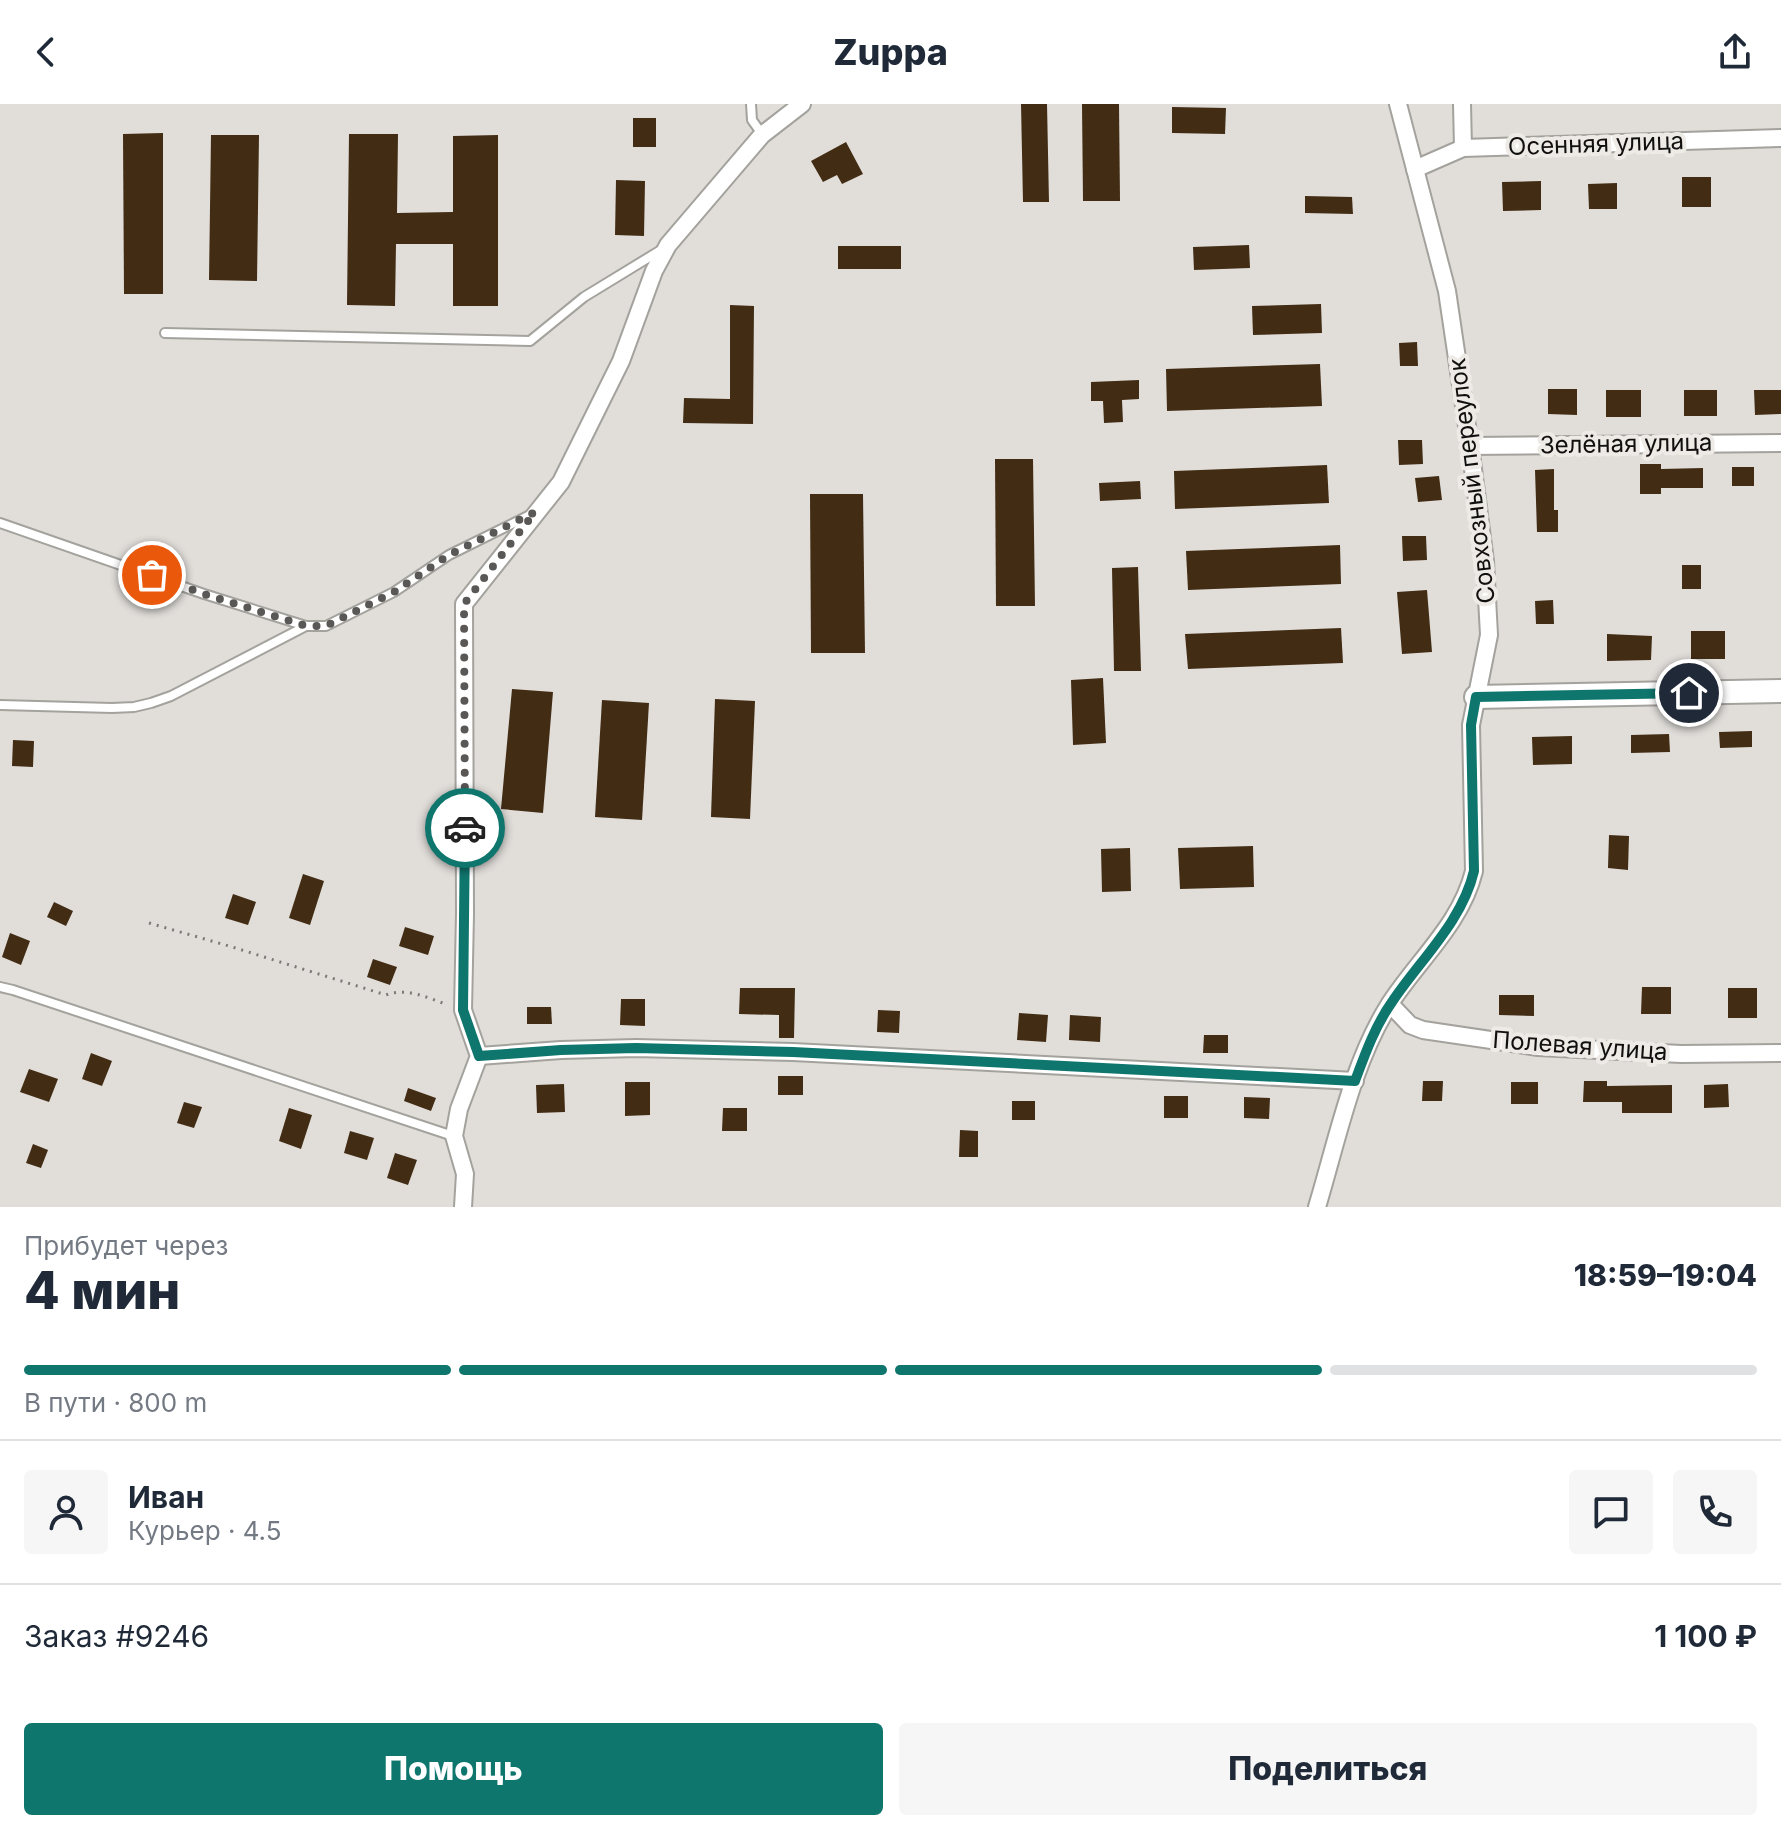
<!DOCTYPE html>
<html lang="ru">
<meta charset="utf-8">
<style>
body{margin:0;font-family:Inter,sans-serif;background:#f6f6f7;color:#1f2937;height:100vh;display:flex;flex-direction:column;font-size:30px;white-space:nowrap}
*{box-sizing:border-box;margin:0}
p{font-size:26px;color:#747a83}
.icon{flex:none;width:44px;height:44px;fill:none;stroke:currentColor;stroke-width:2;stroke-linecap:round;stroke-linejoin:round}
.map{position:relative;height:1103px;overflow:hidden}
.drawer{display:flex;flex-direction:column;background:#fff;flex:1}
.drawer>*{flex:none}
.pin{position:absolute;display:grid;place-items:center;width:68px;height:68px;color:#fff;margin:-34px;border:4px solid #fff;border-radius:50%;box-shadow:0 2px 8px #0007}
.courier{position:absolute;display:grid;place-items:center;width:80px;height:80px;margin:-40px;border:6px solid #0f766e;border-radius:50%;background:#fff;color:#222;box-shadow:0 2px 10px #0007}
.headline em{font-style:normal;font-weight:800}
.headline div{display:flex;flex-direction:column-reverse}
.headline{display:flex;align-items:center;justify-content:space-between;height:136px;padding:0 24px}
h1{font-size:52px;font-weight:800;line-height:60px}
.bar{display:grid;grid-template-columns:repeat(4,1fr);gap:12px 8px;align-content:center;height:96px;padding:0 24px}
.bar i{height:10px;border-radius:6px;background:#e0e1e3}
.bar .active{background:#0f766e}
.bar p{grid-column:span 4}
.line{display:flex;align-items:center;gap:20px;padding:0 24px;border-top:2px solid #e0e1e3}
.line div{flex:1}
.round{display:grid;place-items:center;flex:none;width:84px;height:84px;border-radius:8px;background:#f6f6f7}
.cta{display:flex;gap:16px;margin-top:auto;padding:16px 24px}
.cta a{flex:1;height:92px;border-radius:8px;background:#0f766e;color:#fff;font-size:32px;font-weight:800;line-height:92px;text-align:center}
.cta a+a{background:#f6f6f7;color:#1f2937}
header{display:flex;justify-content:space-between;align-items:center;height:104px;padding:0 24px;background:#fff;font-size:36px;font-weight:800}
.map>svg:first-child{display:block}
.building{fill:#422c14}
.lines{fill:none;stroke-linecap:round;stroke-linejoin:round}
.lane-casing{stroke:#a4a29d;stroke-width:12}
.street-casing{stroke:#a4a29d;stroke-width:20}
.secondary-casing{stroke:#a4a29d;stroke-width:26}
.path{stroke:#7b7977;stroke-width:3;stroke-dasharray:2 6;stroke-linecap:butt}
.lane{stroke:#fff;stroke-width:8}
.street{stroke:#fff;stroke-width:16}
.secondary{stroke:#fff;stroke-width:22}
.done{stroke:#5a5856;stroke-width:8;stroke-dasharray:0 14.4}
.route{stroke:#0f766e;stroke-width:10}
.labels{text-anchor:middle;stroke-width:8;stroke-linejoin:round;paint-order:stroke}
.street-label{font-size:24px;fill:#11100f;stroke:#eeebe7}
</style>
<header><svg class="icon" aria-label="back" viewBox="0 0 24 24"><path d="M15 5l-7 7 7 7"/></svg>Zuppa<svg class="icon" aria-label="share" viewBox="0 0 24 24"><path d="M12 15V3M7 8l5-5 5 5M5 13v7h14v-7"/></svg></header>
<div class="map">
<svg width="1781" height="1103" viewBox="0 0 1781 1103">
<rect width="100%" height="100%" fill="#e1deda"/>
<!-- building -->
<g class="building">
<polygon points="1021,0 1047,0 1049,98 1023,98"/>
<polygon points="1082,0 1119,0 1120,97 1083,97"/>
<polygon points="1172,3 1226,4 1225,30 1172,29"/>
<rect x="633" y="14" width="23" height="29"/>
<polygon points="163,29 163,190 124,190 123,30"/>
<polygon points="349,30 398,30 397,109 453,108 453,32 498,31 498,202 453,202 453,140 396,140 395,202 347,201"/>
<polygon points="211,31 259,31 257,177 209,176"/>
<polygon points="846,38 863,70 842,80 837,71 823,78 811,57"/>
<rect x="1682" y="73" width="29" height="30"/>
<polygon points="616,76 645,77 644,132 615,131"/>
<polygon points="1541,77 1541,106 1503,107 1502,78"/>
<polygon points="1617,79 1617,105 1589,105 1588,80"/>
<polygon points="1305,92 1352,93 1353,110 1305,109"/>
<polygon points="1249,141 1250,164 1194,166 1193,143"/>
<rect x="838" y="142" width="63" height="23"/>
<polygon points="1321,200 1322,229 1253,231 1252,202"/>
<polygon points="730,201 754,202 753,320 683,319 684,294 730,295"/>
<polygon points="1417,238 1418,262 1400,262 1399,239"/>
<polygon points="1320,260 1322,302 1167,307 1166,265"/>
<polygon points="1139,276 1139,295 1122,296 1123,318 1104,319 1103,297 1091,297 1091,278"/>
<polygon points="1548,285 1577,285 1577,311 1548,310"/>
<rect x="1606" y="286" width="35" height="27"/>
<rect x="1684" y="286" width="33" height="26"/>
<polygon points="1754,286 1781,286 1781,310 1755,311"/>
<polygon points="1398,336 1422,336 1423,360 1399,361"/>
<polygon points="995,355 1033,355 1035,502 996,502"/>
<polygon points="1640,360 1661,360 1661,365 1703,364 1703,384 1661,384 1661,390 1640,390"/>
<polygon points="1327,361 1329,399 1175,405 1174,367"/>
<rect x="1732" y="363" width="22" height="19"/>
<polygon points="1554,365 1554,406 1558,406 1558,428 1537,428 1535,366"/>
<polygon points="1439,372 1442,396 1418,398 1415,374"/>
<polygon points="1140,377 1141,395 1100,397 1099,379"/>
<polygon points="810,390 863,390 865,549 811,549"/>
<polygon points="1402,432 1426,432 1427,456 1403,457"/>
<polygon points="1340,441 1341,480 1188,486 1186,447"/>
<rect x="1682" y="461" width="19" height="24"/>
<polygon points="1138,463 1141,567 1114,567 1112,464"/>
<polygon points="1427,486 1432,548 1402,550 1397,488"/>
<polygon points="1553,496 1554,520 1536,520 1535,497"/>
<polygon points="1341,524 1343,559 1188,565 1185,530"/>
<rect x="1691" y="527" width="34" height="28"/>
<polygon points="1607,530 1652,532 1651,556 1607,557"/>
<polygon points="1103,574 1106,639 1073,641 1071,576"/>
<polygon points="512,585 553,588 543,709 501,705"/>
<polygon points="715,595 755,597 750,715 711,713"/>
<polygon points="602,596 649,599 642,716 595,713"/>
<polygon points="1752,627 1752,643 1720,644 1719,628"/>
<polygon points="1669,630 1670,648 1631,649 1631,631"/>
<polygon points="1572,632 1572,660 1533,661 1532,633"/>
<polygon points="13,636 34,637 33,663 12,662"/>
<polygon points="1609,731 1629,732 1628,766 1608,764"/>
<polygon points="1253,742 1254,783 1180,785 1178,744"/>
<polygon points="1130,744 1131,787 1102,788 1101,745"/>
<polygon points="303,770 324,777 310,821 289,814"/>
<polygon points="233,790 256,798 248,821 225,814"/>
<polygon points="54,798 73,807 66,822 47,813"/>
<polygon points="405,823 434,832 428,851 399,842"/>
<polygon points="10,829 30,837 21,861 2,853"/>
<polygon points="373,855 397,863 390,881 367,873"/>
<polygon points="1642,883 1671,883 1671,910 1641,910"/>
<polygon points="740,884 795,884 794,934 779,934 779,911 739,910"/>
<rect x="1728" y="884" width="29" height="30"/>
<polygon points="1499,891 1534,891 1534,912 1499,911"/>
<polygon points="621,895 645,895 645,922 620,921"/>
<polygon points="527,903 551,903 552,920 527,920"/>
<polygon points="878,906 900,907 899,929 877,928"/>
<polygon points="1019,909 1048,911 1046,938 1017,936"/>
<polygon points="1070,911 1101,913 1100,938 1069,936"/>
<polygon points="1204,931 1228,931 1228,949 1203,949"/>
<polygon points="91,949 112,957 102,982 82,975"/>
<polygon points="29,965 58,975 49,998 20,988"/>
<rect x="778" y="972" width="25" height="19"/>
<polygon points="1423,977 1443,977 1442,997 1422,997"/>
<polygon points="1584,977 1607,977 1607,982 1672,981 1672,1009 1622,1009 1622,998 1583,998"/>
<polygon points="625,978 650,978 650,1011 625,1012"/>
<rect x="1511" y="978" width="27" height="22"/>
<polygon points="564,980 565,1008 537,1009 536,981"/>
<polygon points="1728,980 1729,1003 1704,1004 1704,981"/>
<polygon points="408,984 436,994 431,1007 404,997"/>
<rect x="1164" y="992" width="24" height="22"/>
<polygon points="1244,993 1270,994 1269,1015 1244,1014"/>
<rect x="1012" y="997" width="23" height="19"/>
<polygon points="184,998 202,1003 194,1024 177,1019"/>
<polygon points="289,1004 312,1011 301,1045 279,1037"/>
<polygon points="723,1004 747,1004 747,1027 722,1027"/>
<polygon points="960,1026 978,1027 978,1053 959,1053"/>
<polygon points="350,1027 374,1034 367,1056 344,1049"/>
<polygon points="33,1040 48,1046 41,1064 26,1059"/>
<polygon points="395,1049 417,1056 408,1081 387,1074"/>
</g>
<g class="lines">
<defs>
<g id="lane">
<polyline points="751,0 752,16 762,30"/>
<polyline points="165,229 530,237 584,193 661,146"/>
<polyline points="0,419 204,490 306,522 326,522 394,488 449,451 528,412"/>
<polyline points="0,601 112,604 134,603 151,599 171,592 306,522"/>
<polyline points="0,883 13,886 453,1032"/>
</g>
<g id="street">
<polyline points="1462,0 1463,44"/>
<polyline points="1415,65 1463,44 1781,34"/>
<polyline points="1470,342 1781,339"/>
<polyline points="1390,900 1410,921 1423,926 1538,943 1681,950 1781,949"/>
<polyline points="479,952 561,946 636,944 793,948 1355,977"/>
<polyline points="463,1103 465,1070 454,1032 459,1005 479,952 463,906 465,810 464,500 561,378 621,257 654,167 668,141 762,31 802,0"/>
<path d="M 1317,1103 C 1337,1037 1352,960 1389,901 C 1418,856 1461,820 1474,767 L 1471,621 L 1489,531 L 1485,457 L 1470,342 L 1447,187 L 1398,0"/>
</g>
<polyline id="secondary" points="1476,593 1781,587"/>
</defs>
<!-- lane casing -->
<use href="#lane" class="lane-casing"/>
<!-- street casing -->
<use href="#street" class="street-casing"/>
<!-- secondary casing -->
<use href="#secondary" class="secondary-casing"/>
<!-- path -->
<path class="path" d="M 149,819 L 229,842 L 386,891 C 407,883 428,894 448,901"/>
<!-- lane -->
<use href="#lane" class="lane"/>
<!-- street -->
<use href="#street" class="street"/>
<!-- secondary -->
<use href="#secondary" class="secondary"/>
</g>
<g class="lines">
<!-- done -->
<polyline class="done" points="152,471 204,490 306,522 326,522 394,488 449,451 535,408 464,500 465,724"/>
<!-- route -->
<path class="route" d="M 465,724 L 463,906 L 479,952 L 561,946 L 636,944 L 793,948 L 1355,977 C 1365,950 1375,922 1392,898 C 1420,856 1462,818 1474,767 L 1471,621 L 1476,593 L 1689,589"/>
</g>
<g class="labels">
<!-- street labels -->
<g class="street-label">
<text transform="translate(1596 40) rotate(-2)" y="8">Осенняя улица</text>
<text transform="translate(1626 340) rotate(-1)" y="8">Зелёная улица</text>
<text transform="translate(1472 377) rotate(-97)" y="8">Совхозный переулок</text>
<text transform="translate(1580 942) rotate(4)" y="8">Полевая улица</text>
</g>
</g>
</svg>
<div class="pin" style="left:152px;top:471px;background:#ea580c"><svg class="icon" aria-label="bag" viewBox="0 0 24 24"><path d="M5 8h14l-1 12H6zM9 8a3 3 0 0 1 6 0"/></svg></div>
<div class="pin" style="left:1689px;top:589px;background:#1f2937"><svg class="icon" aria-label="home" viewBox="0 0 24 24"><path d="M3 11l9-7 9 7M6 9v11h12V9"/></svg></div>
<div class="courier" style="left:465px;top:724px"><svg class="icon" aria-label="car" viewBox="0 0 24 24"><path d="M5 17H2v-5l4-1 3-4h7l3 4 3 1v5h-3M9 17h6M6 11h13"/><circle cx="7" cy="17" r="2"/><circle cx="17" cy="17" r="2"/></svg></div>
</div>
<section class="drawer">
<div class="headline"><div><h1>4 мин</h1><p>Прибудет через</p></div><em>18:59–19:04</em></div>
<div class="bar"><i class="active"></i><i class="active"></i><i class="active"></i><i></i><p>В пути · 800 m</p></div>
<div class="line" style="height:144px"><a class="round"><svg class="icon" aria-label="person" viewBox="0 0 24 24"><circle cx="12" cy="8" r="4"/><path d="M4 21q1-7 8-7t8 7"/></svg></a><div><b>Иван</b><p>Курьер · 4.5</p></div><a class="round"><svg class="icon" aria-label="chat" viewBox="0 0 24 24"><path d="M4 5h16v11H9l-5 4z"/></svg></a><a class="round"><svg class="icon" aria-label="phone" viewBox="0 0 24 24"><path d="M5 4h4l2 5-3 2q2 4 5 5l2-3 5 2v4C11 20 4 13 5 4z"/></svg></a></div>
<div class="line" style="height:104px"><div>Заказ #9246</div><b>1 100 ₽</b></div>
<div class="cta"><a>Помощь</a><a>Поделиться</a></div>
</section>
